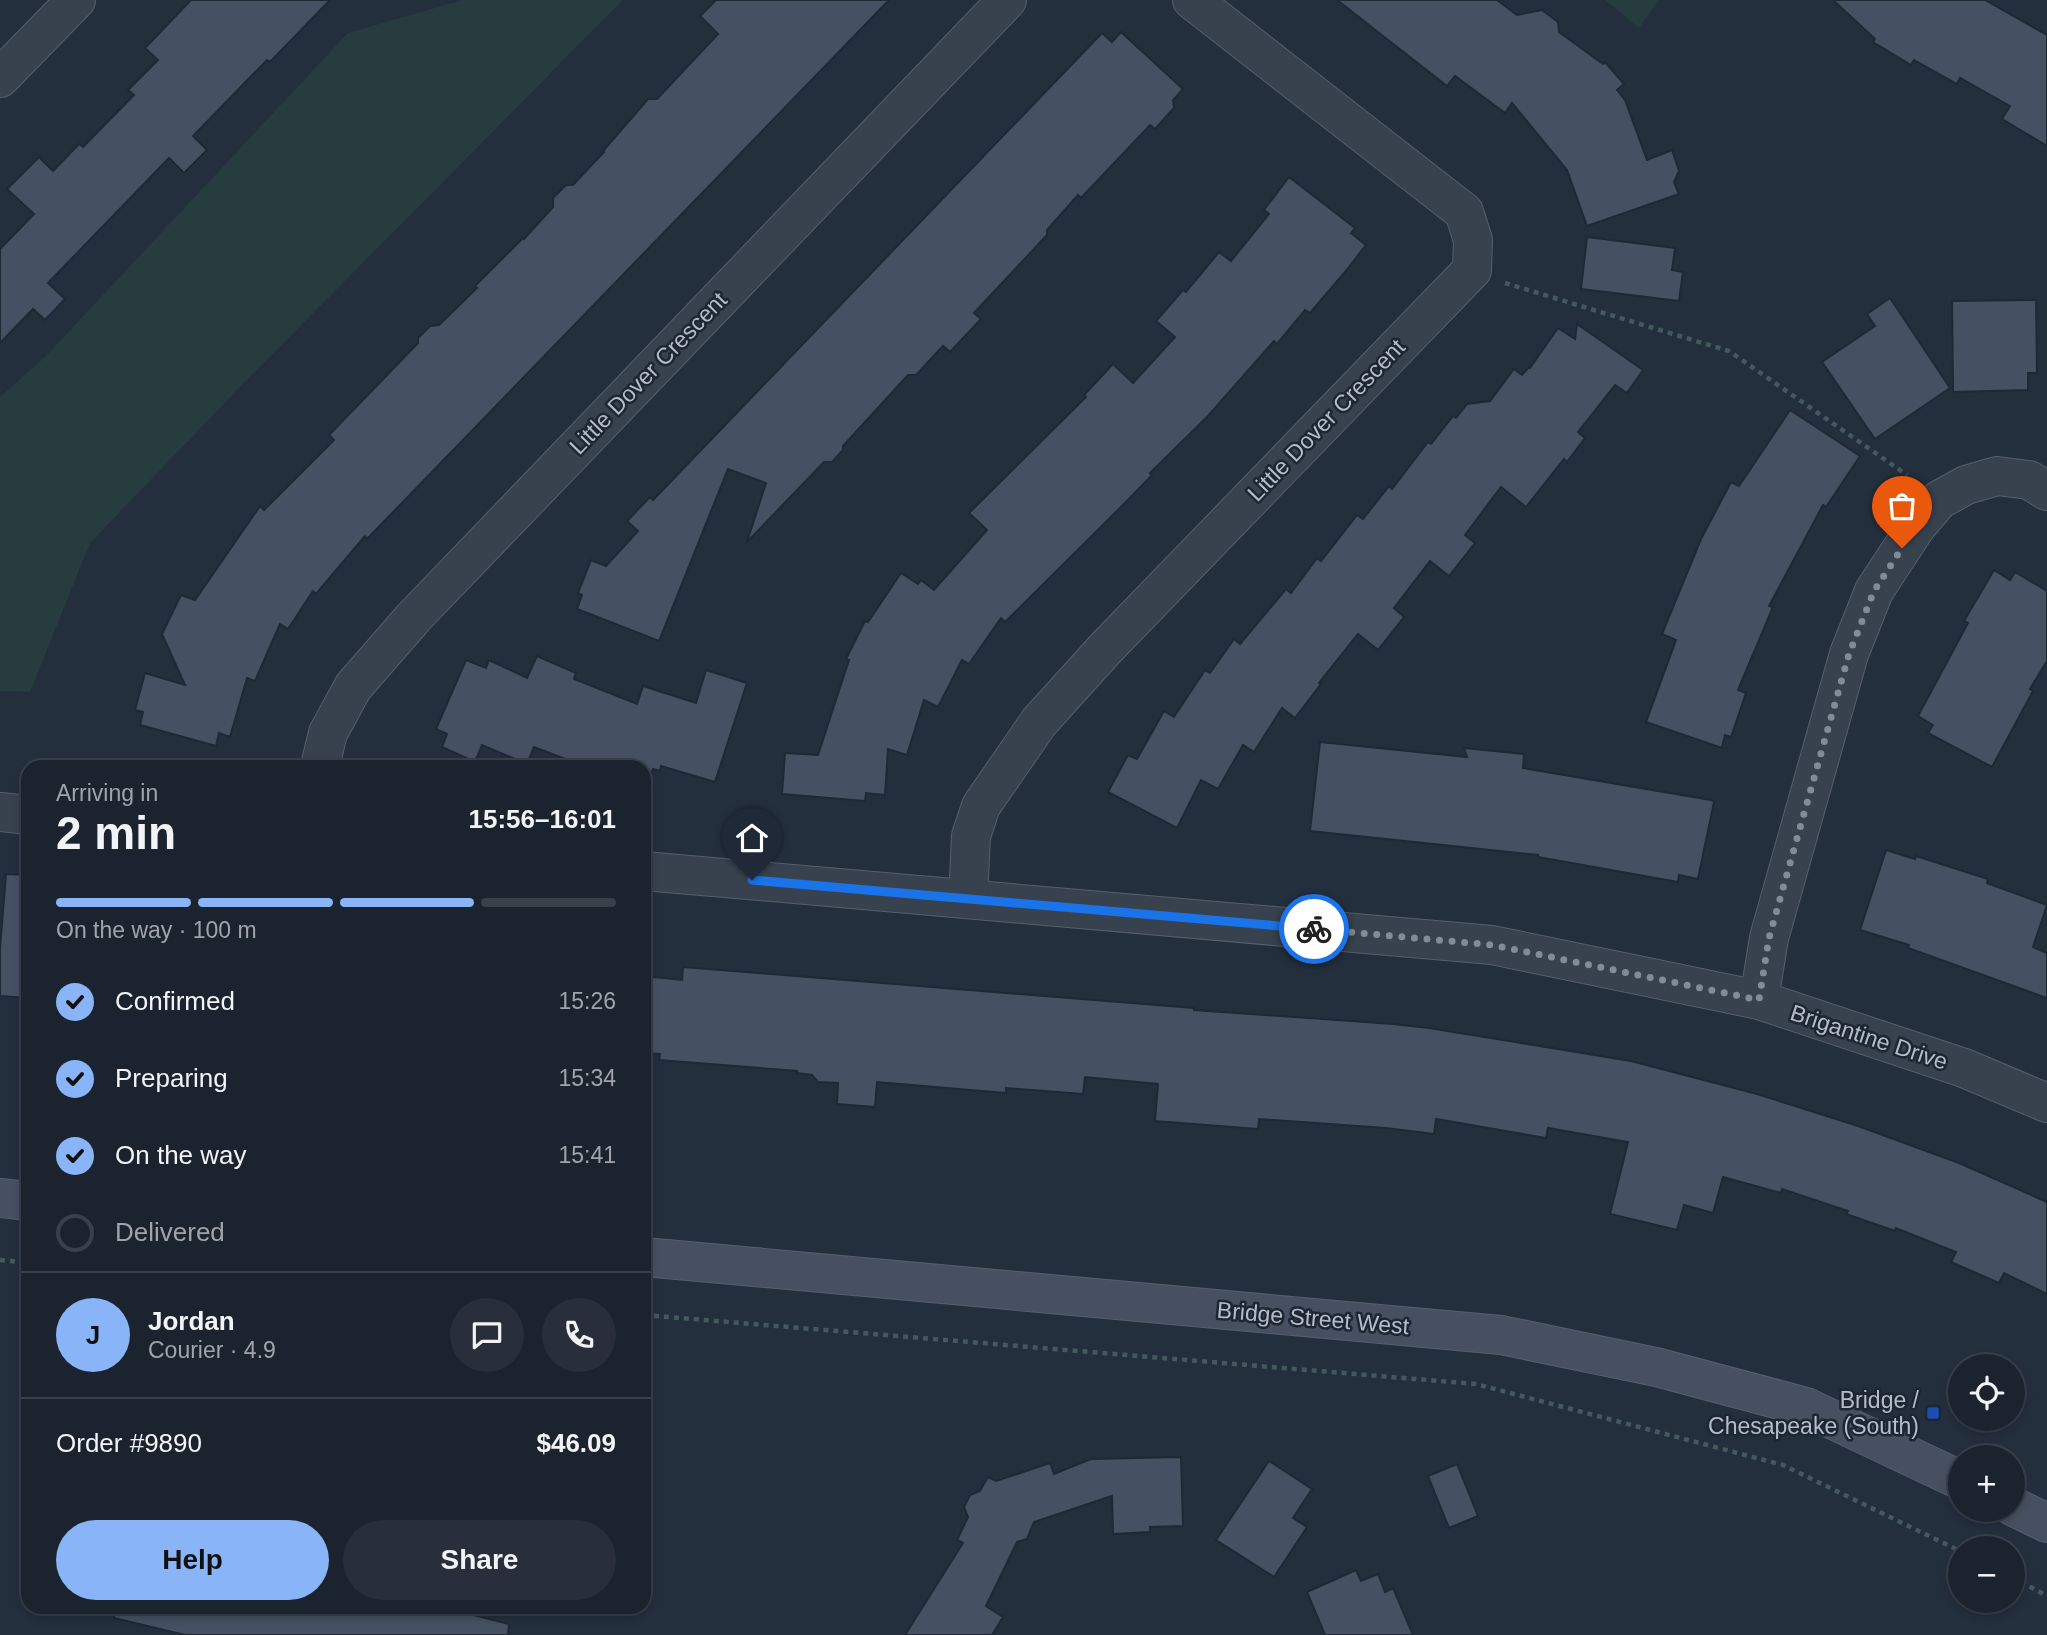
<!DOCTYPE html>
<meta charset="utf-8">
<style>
body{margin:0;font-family:Helvetica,sans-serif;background:#282f3a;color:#f1f3f6;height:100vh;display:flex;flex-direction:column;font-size:26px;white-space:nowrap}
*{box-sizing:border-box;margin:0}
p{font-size:23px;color:#a0a4aa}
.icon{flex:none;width:38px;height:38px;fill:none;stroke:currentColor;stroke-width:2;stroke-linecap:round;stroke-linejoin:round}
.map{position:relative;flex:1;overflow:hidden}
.details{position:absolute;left:21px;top:760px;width:630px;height:854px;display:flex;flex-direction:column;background:#1b232e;border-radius:21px;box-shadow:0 4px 10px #0003,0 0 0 2px #39404a}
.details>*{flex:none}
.buttons{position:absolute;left:1948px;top:1354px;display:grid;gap:14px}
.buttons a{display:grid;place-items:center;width:77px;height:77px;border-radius:50%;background:#1b232e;box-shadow:0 4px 10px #0003,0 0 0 2px #39404a;font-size:35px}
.pin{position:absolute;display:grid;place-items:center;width:60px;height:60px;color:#fff;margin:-72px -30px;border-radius:50% 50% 50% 0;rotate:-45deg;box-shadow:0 0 7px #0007}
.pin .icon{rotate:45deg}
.courier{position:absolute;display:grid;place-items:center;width:70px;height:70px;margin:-35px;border:5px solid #1a73e8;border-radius:50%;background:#fff;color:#222;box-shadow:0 2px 9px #0007}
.overview em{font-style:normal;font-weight:700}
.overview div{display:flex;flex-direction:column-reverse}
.overview{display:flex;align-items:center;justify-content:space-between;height:119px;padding:0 35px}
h1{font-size:46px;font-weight:700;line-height:52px}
.bar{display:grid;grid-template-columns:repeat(4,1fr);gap:10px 7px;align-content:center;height:84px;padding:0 35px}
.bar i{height:9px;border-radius:5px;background:#39404a}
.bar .active{background:#8ab4f8}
.bar p{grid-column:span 4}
.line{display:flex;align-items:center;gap:18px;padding:0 35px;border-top:2px solid #39404a}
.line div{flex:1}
.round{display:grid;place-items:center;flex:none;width:74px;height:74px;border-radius:37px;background:#282f3a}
ol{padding:0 35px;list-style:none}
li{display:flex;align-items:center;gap:21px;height:77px}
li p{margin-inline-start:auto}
li .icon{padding:7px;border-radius:50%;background:#8ab4f8;color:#111;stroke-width:4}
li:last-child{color:#a0a4aa}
li i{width:38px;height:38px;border:4px solid #39404a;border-radius:50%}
.button{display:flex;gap:14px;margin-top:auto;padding:14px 35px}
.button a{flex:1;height:80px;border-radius:42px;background:#8ab4f8;color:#111;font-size:28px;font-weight:700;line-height:80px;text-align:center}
.button a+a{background:#282f3a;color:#f1f3f6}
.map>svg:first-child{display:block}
.green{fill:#263c3f}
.building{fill:#455162;stroke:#1f2835;stroke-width:2}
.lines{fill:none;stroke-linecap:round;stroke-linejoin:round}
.minor-casing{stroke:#565f6c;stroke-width:40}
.secondary-casing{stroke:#565f6c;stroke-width:40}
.path{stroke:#44595c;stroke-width:4.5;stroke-dasharray:5 5;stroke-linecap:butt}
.minor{stroke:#38414e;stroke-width:38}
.secondary{stroke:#465061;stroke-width:38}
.done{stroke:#828b98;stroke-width:7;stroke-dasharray:0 12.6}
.route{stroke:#1a73e8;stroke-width:9}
.transit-dot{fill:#1a4fb4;stroke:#1d2633;stroke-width:2.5}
.labels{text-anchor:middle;stroke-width:5;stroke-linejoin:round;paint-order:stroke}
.street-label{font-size:23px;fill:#b4bcc9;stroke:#1d2633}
.poi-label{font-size:23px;fill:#b4bcc9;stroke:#1d2633;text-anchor:end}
</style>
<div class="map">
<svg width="2047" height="1635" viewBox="0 0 2047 1635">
<rect width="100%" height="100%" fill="#242f3e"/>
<!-- green -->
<g class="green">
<polygon points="463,0 623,0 240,387 90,543 30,692 0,691 0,397 46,356 348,33"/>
<polygon points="1605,0 1658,0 1639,28"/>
</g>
<!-- building -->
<g class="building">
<polygon points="191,0 330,0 270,62 267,60 193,136 207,150 184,173 169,158 48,283 65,299 45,320 33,309 0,343 0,249 34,214 7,189 39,157 53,171 79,144 83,147 134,95 128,90 158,60 145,48"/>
<polygon points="716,0 889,0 367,539 365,536 316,594 313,591 288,629 280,624 255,681 247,678 230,737 219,733 216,746 140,725 143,712 135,710 145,673 185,685 162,634 181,595 195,600 260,506 264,510 334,440 329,435 418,343 418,338 430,326 439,325 477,288 475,286 523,238 524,239 553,207 553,198 566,185 573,185 604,152 603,151 648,99 657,99 718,34 700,16"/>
<polygon points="1337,0 1497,0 1517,15 1542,10 1558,22 1559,32 1603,64 1605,62 1624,84 1617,90 1625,100 1647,160 1672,150 1679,171 1674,182 1679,194 1587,226 1567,170 1512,103 1505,113 1455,76 1447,86"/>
<polygon points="1833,0 1985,0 2047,35 2047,146 2002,119 2010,106 1960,78 1957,84 1914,60 1911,65 1873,42 1875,39"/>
<polygon points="1121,32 1183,89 1173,100 1174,108 1155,129 1150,125 1081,198 1078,195 1047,230 1047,235 974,313 981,319 950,352 943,346 916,375 908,375 843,446 843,450 832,462 824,462 747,542 766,483 728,469 659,641 577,609 582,595 578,593 591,560 606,566 638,531 627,521 650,497 653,500 1102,33 1112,42"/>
<polygon points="1289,177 1355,228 1351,233 1366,245 1345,272 1310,313 1305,310 1277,344 1274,341 1208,416 1150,473 1152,475 1125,503 1005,622 1001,618 969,664 962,660 938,707 924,700 907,755 888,749 885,795 866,793 865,801 782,794 785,753 818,755 849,660 846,659 865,621 868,622 901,573 918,584 921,580 934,590 987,530 969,513 1086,397 1084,395 1113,364 1133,383 1175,337 1156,321 1183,290 1186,292 1219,252 1231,261 1269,214 1264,210"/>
<polygon points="1587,237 1675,248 1672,270 1683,272 1679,301 1581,289"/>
<polygon points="1890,298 1950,388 1875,439 1822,362 1875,326 1867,314"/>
<polygon points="2036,300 2037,373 2028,373 2028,390 1953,392 1952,301"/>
<polygon points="1577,324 1643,370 1627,393 1615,385 1578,432 1585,438 1567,462 1564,459 1526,507 1501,487 1465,535 1475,543 1449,576 1430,561 1394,608 1404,617 1378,650 1358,634 1319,683 1321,684 1295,718 1282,708 1254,752 1243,745 1218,789 1201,780 1177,828 1108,792 1128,755 1137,759 1164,711 1174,717 1205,670 1210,673 1234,639 1240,644 1286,589 1291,593 1317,558 1321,561 1357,515 1363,519 1389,486 1392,489 1428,442 1431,444 1453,416 1456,418 1467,404 1490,401 1514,369 1522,375 1529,367 1530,368 1558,328 1575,339"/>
<polygon points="1790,410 1860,456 1826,507 1823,505 1769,606 1773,607 1738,690 1746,693 1731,737 1725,735 1722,748 1646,722 1676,640 1662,634 1701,539 1731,482 1739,486"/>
<polygon points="1994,570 2010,580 2015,572 2047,591 2047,661 2030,689 2033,691 1992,767 1928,733 1933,725 1918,716 1968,623 1964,621"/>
<polygon points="537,656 576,673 574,679 637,704 643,686 696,703 706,670 747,683 715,782 661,766 660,771 653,769 650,776 644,774 644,766 584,766 534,747 527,764 482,745 475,762 442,747 447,734 436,729 466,660 486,668 489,660 527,678"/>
<polygon points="1320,742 1467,757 1464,748 1524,754 1523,768 1711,800 1714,802 1698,879 1679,875 1678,882 1538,857 1538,855 1310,831"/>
<polygon points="1886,850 1915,859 1916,856 1988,879 1987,883 2047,905 2033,947 2047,953 2047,998 1908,948 1909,945 1860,930"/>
<polygon points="6,874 28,875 28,998 0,996 0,948"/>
<polygon points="683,967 1194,1008 1194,1010 1393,1024 1429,1028 1631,1061 1757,1094 1858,1126 1959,1163 2047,1202 2047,1294 2004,1273 1999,1283 1951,1262 1956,1252 1896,1228 1895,1231 1846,1214 1848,1211 1782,1189 1781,1193 1723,1177 1713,1213 1684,1205 1677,1230 1610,1214 1628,1142 1548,1128 1546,1138 1436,1119 1434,1134 1386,1128 1259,1119 1258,1129 1155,1121 1158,1084 1085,1077 1083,1094 1006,1088 1006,1093 877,1082 875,1107 837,1104 838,1083 818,1082 812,1075 797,1073 797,1071 659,1060 660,1054 644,1053 644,976 682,980"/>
<polygon points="1181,1457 1183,1526 1150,1527 1150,1532 1113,1534 1112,1496 1034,1522 1027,1539 1017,1542 986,1606 1003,1617 992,1635 905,1635 963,1543 957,1540 968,1517 964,1507 970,1495 980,1491 988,1477 996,1481 1050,1463 1054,1474 1091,1459"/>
<polygon points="1269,1461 1312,1489 1293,1518 1307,1527 1274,1577 1216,1540"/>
<polygon points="1457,1464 1478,1516 1449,1528 1428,1476"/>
<polygon points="1356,1570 1361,1581 1378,1574 1385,1592 1393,1588 1413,1635 1325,1635 1307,1592"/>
<polygon points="115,1606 438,1606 509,1624 508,1635 185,1635 114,1618"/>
</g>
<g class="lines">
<defs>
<g id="minor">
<polyline points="0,78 76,0"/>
<polyline points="320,766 328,733 353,687 414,617 1007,0"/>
<polyline points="0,812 28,815"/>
<polyline points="644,871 1492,945 1759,1000 1964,1068 2047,1103"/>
<polyline points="968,899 971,836 981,806 1039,722 1105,649 1472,270 1473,240 1464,212 1192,0"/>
<polyline points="1759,1000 1769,938 1849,654 1874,591 1916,527 1939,500 1966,485 1997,476 2029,480 2047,491"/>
</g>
<g id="secondary">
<polyline points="0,1198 28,1201"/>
<polyline points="644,1257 1501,1335 1656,1367 1806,1407 1960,1480"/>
<polyline points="2012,1506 2047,1523"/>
</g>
</defs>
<!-- minor casing -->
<use href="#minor" class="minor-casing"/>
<!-- secondary casing -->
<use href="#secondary" class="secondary-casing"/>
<!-- path -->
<g class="path">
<polyline points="1505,283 1729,351 1907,475"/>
<polyline points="0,1260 28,1263"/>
<polyline points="644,1315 1476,1384 1783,1465 1960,1551"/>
<polyline points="2012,1577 2047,1596"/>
</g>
<!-- minor -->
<use href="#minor" class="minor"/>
<!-- secondary -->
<use href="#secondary" class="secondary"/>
</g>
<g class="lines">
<!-- done -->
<polyline class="done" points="1314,929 1493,945 1759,1000 1769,938 1849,654 1874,591 1902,548"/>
<!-- route -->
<polyline class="route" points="752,880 1314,929"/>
</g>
<!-- markers -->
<rect class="transit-dot" x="1926" y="1406" width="14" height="14" rx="3.5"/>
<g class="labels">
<!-- street labels -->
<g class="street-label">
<text transform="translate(648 373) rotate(-46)" y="8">Little Dover Crescent</text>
<text transform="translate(1326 420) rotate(-46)" y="8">Little Dover Crescent</text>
<text transform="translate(1869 1037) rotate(18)" y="8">Brigantine Drive</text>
<text transform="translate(1313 1318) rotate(5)" y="8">Bridge Street West</text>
</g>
<!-- poi labels -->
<g class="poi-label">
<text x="1919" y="1408">Bridge /<tspan x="1919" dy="26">Chesapeake (South)</tspan></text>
</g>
</g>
</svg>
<div class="buttons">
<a><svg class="icon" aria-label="locate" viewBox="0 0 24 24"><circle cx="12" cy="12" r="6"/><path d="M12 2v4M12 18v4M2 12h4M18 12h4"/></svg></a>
<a>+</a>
<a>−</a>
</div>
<div class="pin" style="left:1902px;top:548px;background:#ea580c"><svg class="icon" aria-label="bag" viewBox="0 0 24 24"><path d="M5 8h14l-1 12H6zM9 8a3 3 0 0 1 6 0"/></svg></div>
<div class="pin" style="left:752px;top:880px;background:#1f2937"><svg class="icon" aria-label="home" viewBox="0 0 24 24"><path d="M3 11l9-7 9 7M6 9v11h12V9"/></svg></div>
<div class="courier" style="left:1314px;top:929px"><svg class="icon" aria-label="bike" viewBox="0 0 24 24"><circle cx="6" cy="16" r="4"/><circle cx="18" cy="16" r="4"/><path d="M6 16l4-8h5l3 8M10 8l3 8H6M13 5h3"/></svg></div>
<section class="details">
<div class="overview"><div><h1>2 min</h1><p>Arriving in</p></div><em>15:56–16:01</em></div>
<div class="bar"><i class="active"></i><i class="active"></i><i class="active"></i><i></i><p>On the way · 100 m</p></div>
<ol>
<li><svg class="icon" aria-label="check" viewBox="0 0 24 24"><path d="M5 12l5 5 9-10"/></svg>Confirmed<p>15:26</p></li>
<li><svg class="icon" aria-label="check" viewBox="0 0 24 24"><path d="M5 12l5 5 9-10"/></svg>Preparing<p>15:34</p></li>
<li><svg class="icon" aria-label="check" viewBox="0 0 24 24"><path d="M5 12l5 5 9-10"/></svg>On the way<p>15:41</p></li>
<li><i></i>Delivered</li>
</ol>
<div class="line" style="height:126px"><b class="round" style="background:#8ab4f8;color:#111">J</b><div><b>Jordan</b><p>Courier · 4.9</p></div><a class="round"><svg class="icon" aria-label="chat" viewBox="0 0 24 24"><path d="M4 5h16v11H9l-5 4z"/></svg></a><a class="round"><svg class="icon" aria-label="phone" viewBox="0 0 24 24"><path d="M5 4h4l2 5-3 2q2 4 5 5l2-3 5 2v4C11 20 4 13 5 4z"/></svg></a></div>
<div class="line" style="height:91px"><div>Order #9890</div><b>$46.09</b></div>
<div class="button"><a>Help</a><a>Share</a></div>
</section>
</div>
